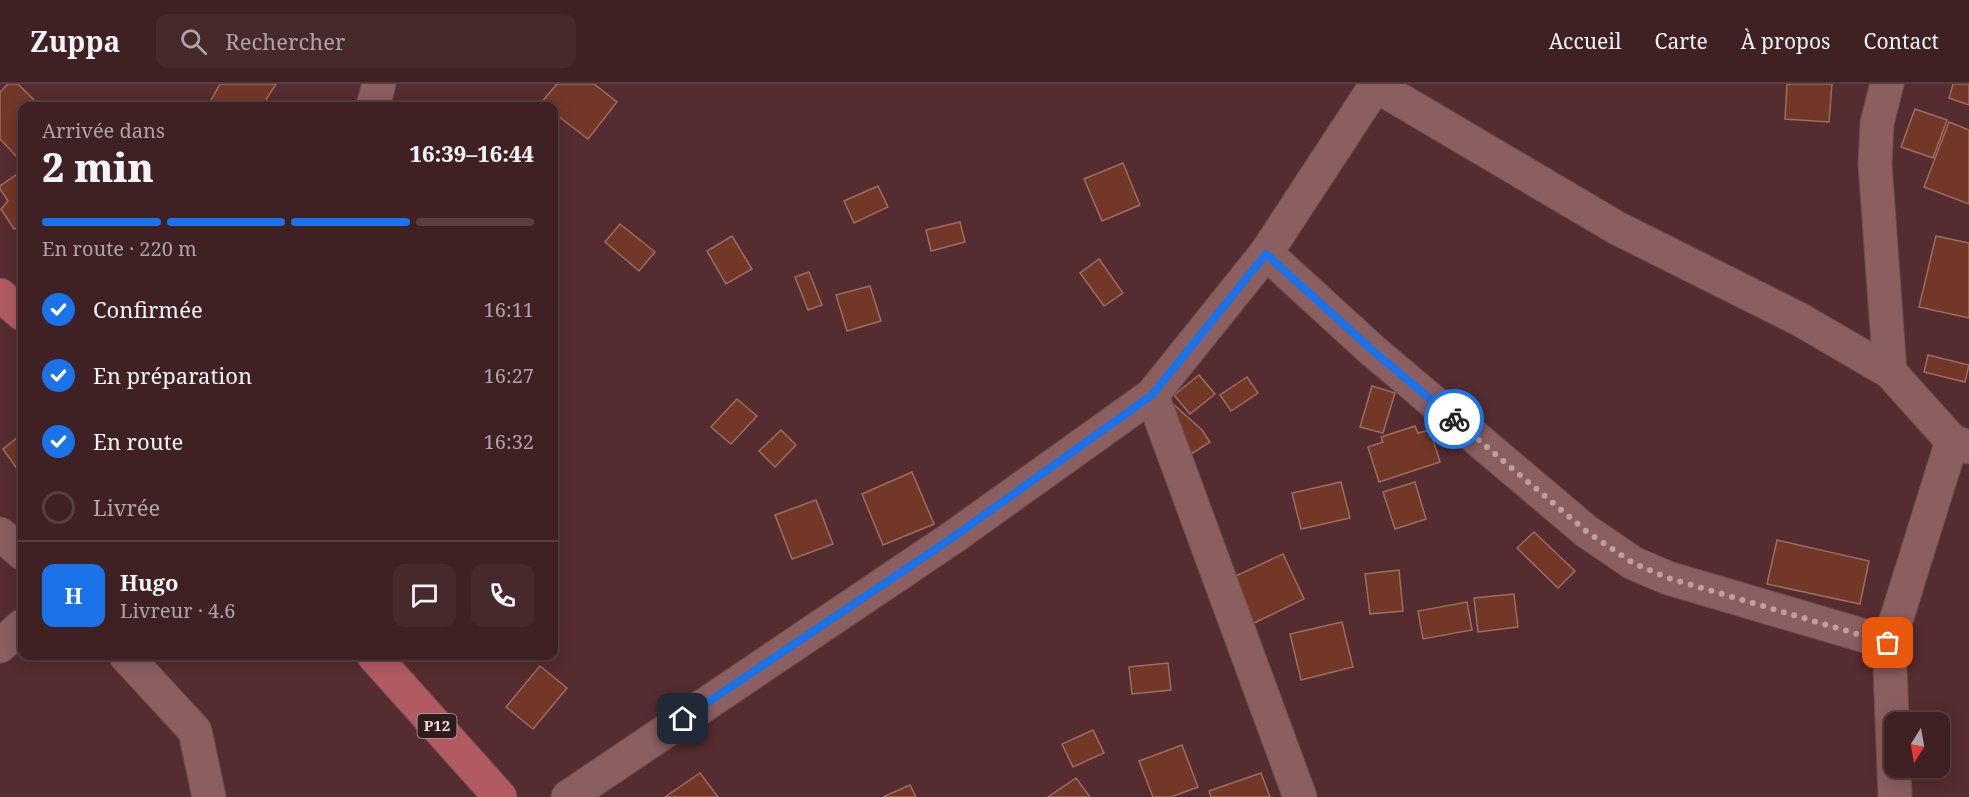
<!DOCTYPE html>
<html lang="fr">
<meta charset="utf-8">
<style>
body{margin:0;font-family:"Noto Serif",serif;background:#47292b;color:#f1f3f6;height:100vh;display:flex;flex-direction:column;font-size:22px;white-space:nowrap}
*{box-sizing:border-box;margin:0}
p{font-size:20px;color:#aea3a6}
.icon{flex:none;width:33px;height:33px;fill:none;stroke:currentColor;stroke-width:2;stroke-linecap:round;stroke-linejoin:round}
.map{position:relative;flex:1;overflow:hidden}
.panel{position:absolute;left:18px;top:18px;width:540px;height:558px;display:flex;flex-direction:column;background:#402123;border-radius:12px;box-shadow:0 3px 15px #0003,0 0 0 2px #593e41}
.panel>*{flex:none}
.needle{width:39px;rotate:191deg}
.tools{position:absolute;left:1884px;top:628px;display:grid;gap:12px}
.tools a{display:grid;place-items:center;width:66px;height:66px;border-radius:12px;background:#402123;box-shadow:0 3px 15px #0003,0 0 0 2px #593e41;font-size:30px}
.pin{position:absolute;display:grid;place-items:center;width:51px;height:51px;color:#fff;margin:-26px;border-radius:12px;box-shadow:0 3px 9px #0006}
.courier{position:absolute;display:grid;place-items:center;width:60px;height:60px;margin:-30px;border:4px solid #1a73e8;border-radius:50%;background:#fff;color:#222;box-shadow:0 2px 8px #0007}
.head em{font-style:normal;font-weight:800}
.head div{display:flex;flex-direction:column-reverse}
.head{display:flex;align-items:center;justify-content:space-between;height:102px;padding:0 24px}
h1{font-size:39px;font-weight:800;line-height:45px}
.bar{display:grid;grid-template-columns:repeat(4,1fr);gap:9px 6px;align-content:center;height:72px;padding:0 24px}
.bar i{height:8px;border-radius:4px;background:#593e41}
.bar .on{background:#1a73e8}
.bar p{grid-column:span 4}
.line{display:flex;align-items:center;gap:15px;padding:0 24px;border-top:2px solid #593e41}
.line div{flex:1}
.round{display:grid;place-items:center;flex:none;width:63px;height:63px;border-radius:12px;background:#47292b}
ol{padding:0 24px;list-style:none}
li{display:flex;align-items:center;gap:18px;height:66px}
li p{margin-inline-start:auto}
li .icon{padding:6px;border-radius:50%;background:#1a73e8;color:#fff;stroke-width:4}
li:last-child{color:#aea3a6}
li i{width:33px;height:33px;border:3px solid #593e41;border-radius:50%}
header{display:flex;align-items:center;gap:36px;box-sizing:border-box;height:84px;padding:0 30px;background:#402123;border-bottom:2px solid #593e41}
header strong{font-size:28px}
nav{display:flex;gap:33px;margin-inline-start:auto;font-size:21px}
.search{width:420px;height:54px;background:#47292b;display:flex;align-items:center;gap:15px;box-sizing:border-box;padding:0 21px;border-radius:12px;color:#aea3a6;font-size:22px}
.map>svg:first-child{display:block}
.building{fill:#723727;stroke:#9b6e62;stroke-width:1.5}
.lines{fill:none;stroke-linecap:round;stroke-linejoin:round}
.minor-casing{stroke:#6e4c4e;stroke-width:35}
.primary-casing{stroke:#6e4c4e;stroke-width:35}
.minor{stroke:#8b5e60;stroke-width:33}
.primary{stroke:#b25a62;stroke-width:33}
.done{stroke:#bf9fa0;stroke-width:6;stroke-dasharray:0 10.8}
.route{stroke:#1a73e8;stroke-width:8}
.labels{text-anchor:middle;stroke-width:4.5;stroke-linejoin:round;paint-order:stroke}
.shield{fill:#2e1b1c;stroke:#bba3a3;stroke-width:1.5}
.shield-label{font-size:15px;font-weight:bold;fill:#f8dddd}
</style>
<header>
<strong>Zuppa</strong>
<div class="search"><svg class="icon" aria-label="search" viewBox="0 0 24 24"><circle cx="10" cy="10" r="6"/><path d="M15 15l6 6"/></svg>Rechercher</div>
<nav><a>Accueil</a><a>Carte</a><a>À propos</a><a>Contact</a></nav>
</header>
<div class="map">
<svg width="1969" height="713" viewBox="0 0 1969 713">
<rect width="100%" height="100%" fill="#552c2f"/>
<!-- building -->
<g class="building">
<polygon points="8,0 18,0 40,22 22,22 22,67 16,72 0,55 0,8"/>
<polygon points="220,0 276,0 262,22 217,22 210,18"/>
<polygon points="557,0 594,0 617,18 588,55 554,29 554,22 545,22 541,19"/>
<polygon points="1787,0 1832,0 1829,38 1785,35"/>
<polygon points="1953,0 1969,0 1969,21 1949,14"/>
<polygon points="1915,25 1947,36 1933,74 1901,63"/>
<polygon points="1949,38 1969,46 1969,120 1924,103"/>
<polygon points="1123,79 1140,121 1102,137 1084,95"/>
<polygon points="22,87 22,146 20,142 14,145 1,125 8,117 0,105 0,102"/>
<polygon points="878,102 888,123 854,139 844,117"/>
<polygon points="960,138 965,158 931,167 926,146"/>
<polygon points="620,140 655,168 639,187 605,158"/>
<polygon points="732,152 752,185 726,200 707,167"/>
<polygon points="1936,152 1969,159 1969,234 1919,223"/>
<polygon points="1099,175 1123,209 1104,222 1080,189"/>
<polygon points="809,188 822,221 808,226 795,193"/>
<polygon points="870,202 881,237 847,247 836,211"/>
<polygon points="1928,271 1969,281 1965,298 1924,288"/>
<polygon points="1199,291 1215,310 1190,330 1174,311"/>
<polygon points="1247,293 1258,309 1231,327 1220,311"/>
<polygon points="1372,302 1395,309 1383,349 1360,343"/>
<polygon points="737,315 757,332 731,360 711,343"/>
<polygon points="1172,319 1202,346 1210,358 1191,370"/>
<polygon points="1415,342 1418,349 1430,346 1440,378 1379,398 1368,363 1383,358 1381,353"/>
<polygon points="781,346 796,361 775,383 759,367"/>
<polygon points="22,350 22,392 3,365"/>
<polygon points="912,388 934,440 883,461 862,410"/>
<polygon points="1341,398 1350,434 1301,445 1292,409"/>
<polygon points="1415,398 1426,435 1395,445 1383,408"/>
<polygon points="816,416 833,460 792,475 775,431"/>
<polygon points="1534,448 1575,487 1558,504 1517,464"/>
<polygon points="1777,456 1869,477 1860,520 1767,500"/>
<polygon points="1283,470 1304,515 1250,541 1229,495"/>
<polygon points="1399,486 1403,527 1370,530 1365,490"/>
<polygon points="1514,510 1518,543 1478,548 1474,514"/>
<polygon points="1467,518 1472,546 1423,555 1418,527"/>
<polygon points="1342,538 1353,583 1301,596 1290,550"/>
<polygon points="1168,579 1171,606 1132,610 1129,583"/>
<polygon points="540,582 567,604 533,645 506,623"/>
<polygon points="1093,646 1104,669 1073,683 1062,660"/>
<polygon points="1182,661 1198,703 1171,713 1153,713 1139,677"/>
<polygon points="700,689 718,713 665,713"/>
<polygon points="1261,689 1270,713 1211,713 1209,707"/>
<polygon points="1076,694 1090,713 1048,713"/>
<polygon points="910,701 916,713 883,713"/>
</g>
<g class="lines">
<defs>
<g id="minor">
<polyline points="1373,0 1617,144 1799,235 1890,288 1952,357 1969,363"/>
<polyline points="1887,0 1877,39 1875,80 1890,288"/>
<polyline points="373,22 379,0"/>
<polyline points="1266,169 1372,266 1586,447 1633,479 1668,494 1889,559"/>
<polyline points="1152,311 1300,713"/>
<polyline points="0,450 22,469"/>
<polyline points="0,562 22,542"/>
<polyline points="126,572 195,647 209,713"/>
<polyline points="568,713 952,454 1152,311 1266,169 1376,1"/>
<polyline points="1895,713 1889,559 1952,357"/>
</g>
<g id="primary">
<polyline points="0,211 22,230"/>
<polyline points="374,572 500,713"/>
</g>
</defs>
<!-- minor casing -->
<use href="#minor" class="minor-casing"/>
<!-- primary casing -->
<use href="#primary" class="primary-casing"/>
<!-- minor -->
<use href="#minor" class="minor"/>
<!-- primary -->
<use href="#primary" class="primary"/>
</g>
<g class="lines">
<!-- done -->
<polyline class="done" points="1454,335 1586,447 1633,479 1668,494 1888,559"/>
<!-- route -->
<polyline class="route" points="683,635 952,454 1152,311 1266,170 1372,266 1454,335"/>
</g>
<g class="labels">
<!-- shield labels -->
<rect class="shield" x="417.5" y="630" width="39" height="24" rx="4.5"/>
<g class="shield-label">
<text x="437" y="647">P12</text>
</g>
</g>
</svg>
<div class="tools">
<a><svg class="needle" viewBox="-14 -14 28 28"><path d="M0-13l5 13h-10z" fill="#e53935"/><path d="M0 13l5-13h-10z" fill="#aea3a6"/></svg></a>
</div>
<div class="pin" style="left:1888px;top:559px;background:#ea580c"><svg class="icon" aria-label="bag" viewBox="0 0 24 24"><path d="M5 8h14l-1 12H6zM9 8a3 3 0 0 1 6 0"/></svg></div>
<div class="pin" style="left:683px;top:635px;background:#1f2937"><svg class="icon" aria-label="home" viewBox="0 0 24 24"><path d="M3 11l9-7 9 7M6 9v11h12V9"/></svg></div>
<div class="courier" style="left:1454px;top:335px"><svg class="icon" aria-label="bike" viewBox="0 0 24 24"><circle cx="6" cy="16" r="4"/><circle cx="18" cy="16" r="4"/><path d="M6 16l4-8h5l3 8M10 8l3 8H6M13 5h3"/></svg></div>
<section class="panel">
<div class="head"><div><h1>2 min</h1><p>Arrivée dans</p></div><em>16:39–16:44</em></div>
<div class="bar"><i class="on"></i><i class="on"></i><i class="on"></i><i></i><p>En route · 220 m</p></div>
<ol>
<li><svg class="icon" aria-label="check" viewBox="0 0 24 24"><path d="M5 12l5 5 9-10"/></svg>Confirmée<p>16:11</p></li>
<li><svg class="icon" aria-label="check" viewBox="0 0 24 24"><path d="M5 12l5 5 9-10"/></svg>En préparation<p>16:27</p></li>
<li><svg class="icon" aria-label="check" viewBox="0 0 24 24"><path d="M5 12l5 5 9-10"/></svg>En route<p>16:32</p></li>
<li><i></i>Livrée</li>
</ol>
<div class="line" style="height:108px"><b class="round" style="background:#1a73e8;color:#fff">H</b><div><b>Hugo</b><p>Livreur · 4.6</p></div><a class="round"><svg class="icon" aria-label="chat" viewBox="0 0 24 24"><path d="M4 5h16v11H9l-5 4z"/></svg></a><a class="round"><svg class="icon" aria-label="phone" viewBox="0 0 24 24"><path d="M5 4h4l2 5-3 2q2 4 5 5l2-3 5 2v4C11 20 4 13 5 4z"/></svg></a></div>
</section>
</div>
